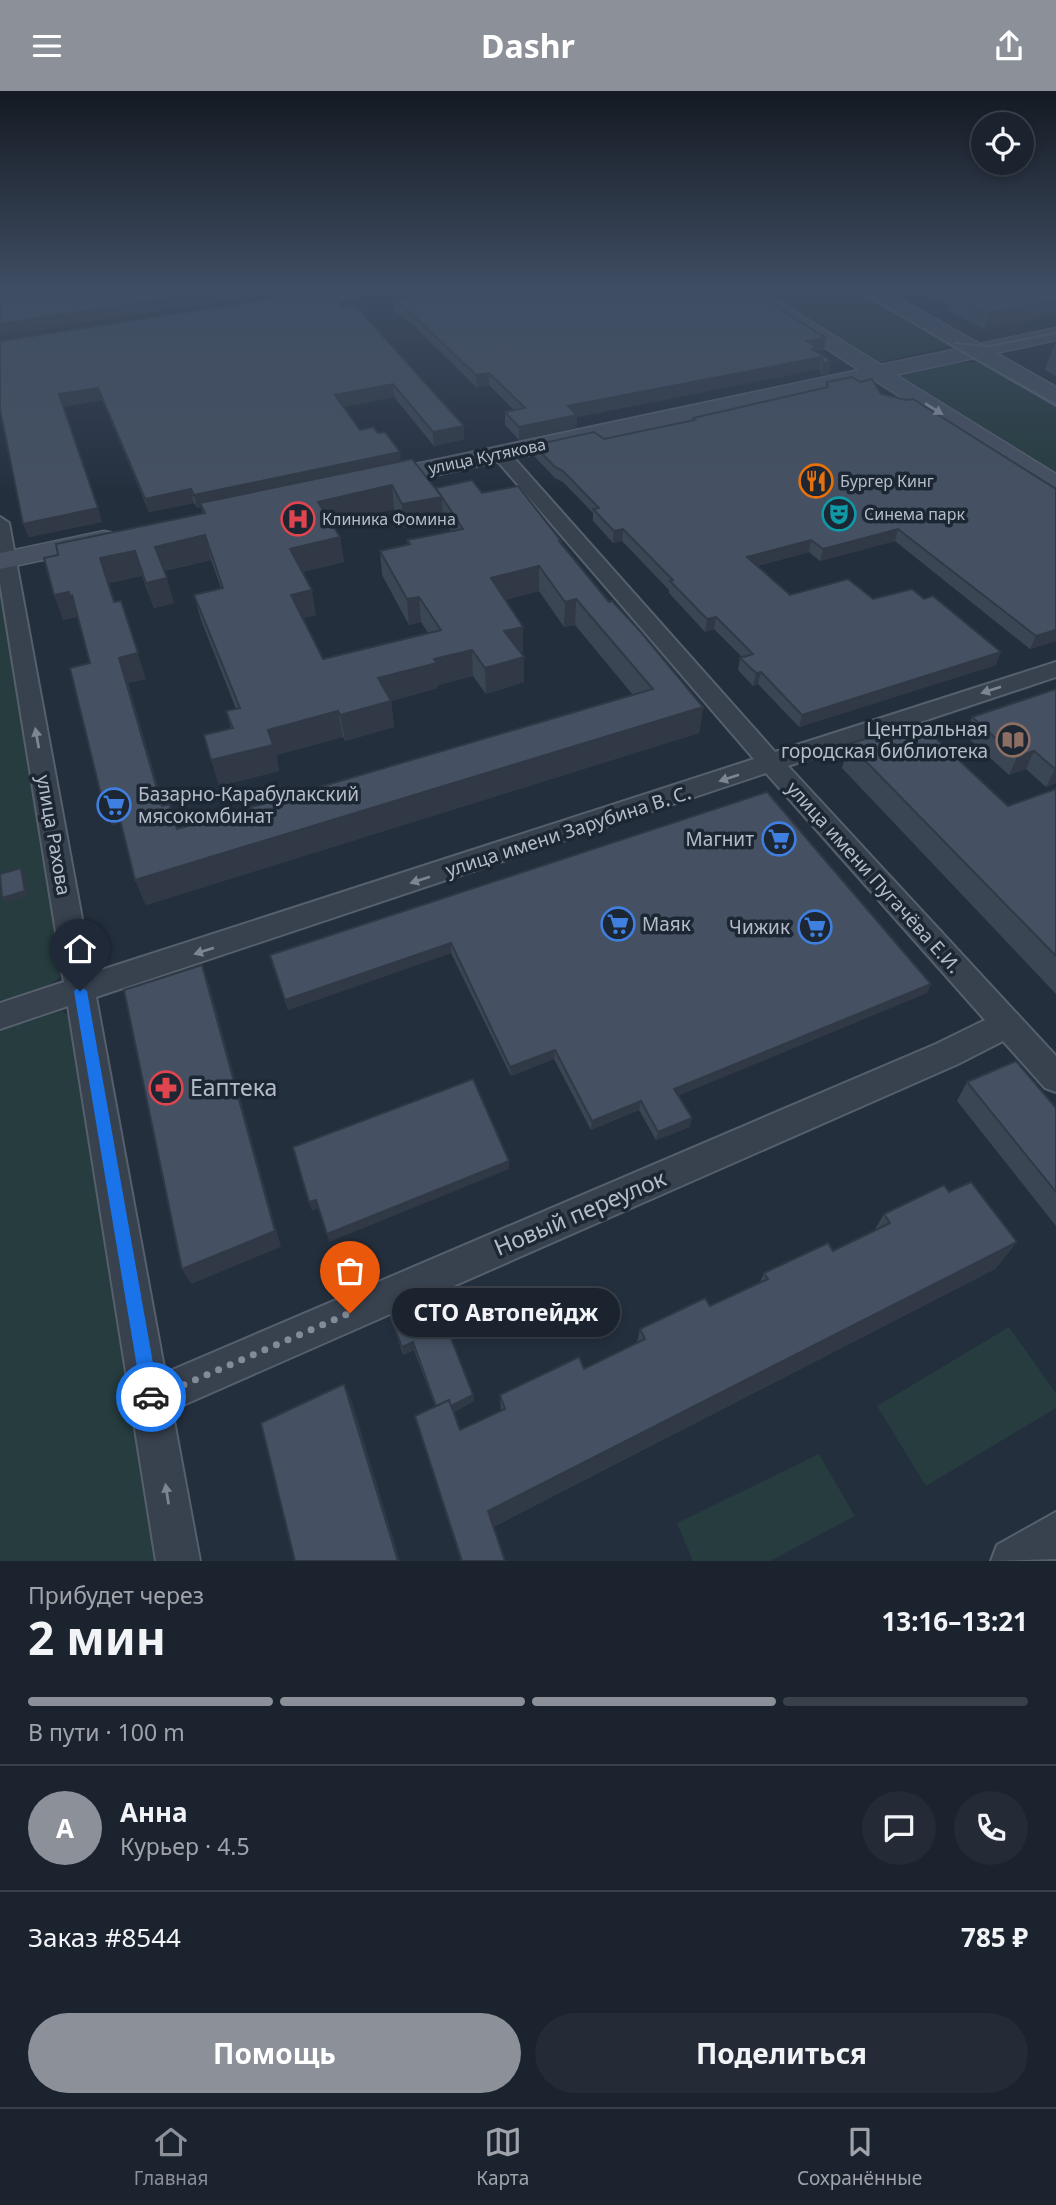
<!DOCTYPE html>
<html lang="ru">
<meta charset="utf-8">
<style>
body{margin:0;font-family:"Noto Sans",sans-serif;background:#242b36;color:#f1f3f6;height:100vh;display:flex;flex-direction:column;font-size:26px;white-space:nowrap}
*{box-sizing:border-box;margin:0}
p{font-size:23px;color:#a0a4aa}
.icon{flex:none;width:38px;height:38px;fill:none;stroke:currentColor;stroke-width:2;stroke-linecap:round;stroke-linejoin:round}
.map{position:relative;height:1470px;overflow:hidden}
.details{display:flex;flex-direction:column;background:#1b232e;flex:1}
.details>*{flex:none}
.controls{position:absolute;left:971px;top:21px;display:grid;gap:14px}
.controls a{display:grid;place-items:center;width:63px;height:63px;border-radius:50%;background:#1b232e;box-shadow:0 4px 10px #0003,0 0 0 2px #39404a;font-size:35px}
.pin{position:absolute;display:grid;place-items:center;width:60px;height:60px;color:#fff;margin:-72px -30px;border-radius:50% 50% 50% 0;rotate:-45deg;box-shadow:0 0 7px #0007}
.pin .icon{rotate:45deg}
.courier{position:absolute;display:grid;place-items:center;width:70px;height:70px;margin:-35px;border:5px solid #1a73e8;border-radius:50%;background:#fff;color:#222;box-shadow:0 2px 9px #0007}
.bubble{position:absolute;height:49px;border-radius:24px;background:#1b232e;box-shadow:0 4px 10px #0003,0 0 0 2px #39404a;font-size:23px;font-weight:700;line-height:49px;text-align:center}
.head em{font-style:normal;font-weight:700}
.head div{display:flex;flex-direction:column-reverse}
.head{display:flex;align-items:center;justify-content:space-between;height:119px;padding:0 28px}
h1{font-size:46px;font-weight:700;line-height:52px}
.bar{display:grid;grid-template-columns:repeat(4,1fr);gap:10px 7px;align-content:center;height:84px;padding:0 28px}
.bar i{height:9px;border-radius:5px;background:#39404a}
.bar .on{background:#8c9099}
.bar p{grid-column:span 4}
.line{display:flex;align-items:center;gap:18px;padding:0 28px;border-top:2px solid #39404a}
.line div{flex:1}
.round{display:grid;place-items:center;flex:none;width:74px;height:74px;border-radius:37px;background:#242b36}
.cta{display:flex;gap:14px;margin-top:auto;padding:14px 28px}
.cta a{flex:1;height:80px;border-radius:42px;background:#8c9099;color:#fff;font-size:28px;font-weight:700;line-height:80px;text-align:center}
.cta a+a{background:#242b36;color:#f1f3f6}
header{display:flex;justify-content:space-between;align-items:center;height:91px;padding:0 28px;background:#8c9099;color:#fff;font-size:32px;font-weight:700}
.menu{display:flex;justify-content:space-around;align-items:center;height:98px;border-top:2px solid #39404a;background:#1b232e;font-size:19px;color:#a0a4aa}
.menu a{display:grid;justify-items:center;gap:4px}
.menu .on{color:#8c9099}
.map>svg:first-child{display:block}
.green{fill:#263c3f}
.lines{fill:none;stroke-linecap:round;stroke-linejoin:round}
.street-casing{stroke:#565f6c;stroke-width:4}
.secondary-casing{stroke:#565f6c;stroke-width:3}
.street{fill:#38414e;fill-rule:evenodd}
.secondary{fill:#465061;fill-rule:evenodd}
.tram{stroke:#5a6575;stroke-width:2}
.wall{fill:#3b4654;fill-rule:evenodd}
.shaded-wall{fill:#303945}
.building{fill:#455162;stroke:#303945;stroke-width:2;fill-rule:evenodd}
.oneway{fill:#8e96a5}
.oneway2{fill:#7c8592}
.route{fill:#1a73e8}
.done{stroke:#828b98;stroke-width:7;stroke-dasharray:0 12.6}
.labels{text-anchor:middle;stroke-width:7;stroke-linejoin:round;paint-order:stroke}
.far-street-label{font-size:16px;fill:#b4bcc9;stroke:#1d2633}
.far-poi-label{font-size:16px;fill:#b4bcc9;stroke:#1d2633;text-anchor:start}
.poi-label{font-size:19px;fill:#b4bcc9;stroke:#1d2633;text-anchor:end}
.street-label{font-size:19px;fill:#b4bcc9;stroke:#1d2633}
.near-poi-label{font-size:23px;fill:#b4bcc9;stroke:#1d2633;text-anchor:start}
.near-street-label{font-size:23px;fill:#b4bcc9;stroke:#1d2633}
</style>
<header><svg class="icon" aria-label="menu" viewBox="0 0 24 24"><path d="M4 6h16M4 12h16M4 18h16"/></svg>Dashr<svg class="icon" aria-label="share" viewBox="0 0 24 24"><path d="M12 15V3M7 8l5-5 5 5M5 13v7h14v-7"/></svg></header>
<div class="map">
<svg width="1056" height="1470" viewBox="0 0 1056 1470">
<rect width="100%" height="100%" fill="#242f3e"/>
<!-- green -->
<g class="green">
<polygon points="752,197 861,197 951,249 954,254 880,271 869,270"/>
<polygon points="983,271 1056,310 1056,387 899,286 958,272"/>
<path d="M 0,485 L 66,877 C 55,899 22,904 0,909 Z"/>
<polygon points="62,920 71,927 161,1470 0,1470 0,940"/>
<polygon points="1009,1236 1056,1302 1056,1317 926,1395 877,1315"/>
<polygon points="819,1363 855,1425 770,1470 693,1470 677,1432"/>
</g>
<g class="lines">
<defs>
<g id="street">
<path d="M 500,357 L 506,358 L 775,661 L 1056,571 L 1056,586 L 788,675 L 1056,965 L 1056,1001 L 1045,997 L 1003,950 L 958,973 L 172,1319 L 200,1470 L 156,1470 L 68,915 L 0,938 L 0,912 L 64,891 L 0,492 L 0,426 L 9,432 L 92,882 L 754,668 L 494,366 L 491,362 L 494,358 ZM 766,682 L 985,929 L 936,953 L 165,1282 L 96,906 Z"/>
<polygon points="1056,1421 1056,1468 991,1470 997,1454"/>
</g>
<g id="secondary">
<polygon points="327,197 372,197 363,203 281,216 271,210 281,204"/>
<polygon points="735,197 757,197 881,274 958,258 857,197 880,197 980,253 1056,237 1056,249 996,262 1056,296 1056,312 974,267 896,284 1056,383 1056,402 1047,399 874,289 373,398 364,395 360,390 364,385 373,382 859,279"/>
<polygon points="104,440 114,442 118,448 114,454 0,478 0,462"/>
</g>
</defs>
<!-- street casing -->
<use href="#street" class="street-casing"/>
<!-- secondary casing -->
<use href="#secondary" class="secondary-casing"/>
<!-- street -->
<use href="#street" class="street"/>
<!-- secondary -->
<use href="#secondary" class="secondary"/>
<!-- tram -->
<g class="tram">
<polyline points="852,197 1056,315"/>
<polyline points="955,252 989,255 1056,242"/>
</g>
</g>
<!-- wall -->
<g class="wall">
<polygon points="388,197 747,197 824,259 816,260 831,270 829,283 821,284 820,278 577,326 577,336 519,349 505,334 505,321 514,319 489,294 477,297 413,234 394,220 393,208 399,207"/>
<polygon points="917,197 1056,197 984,238 948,220 950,215"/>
<path d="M 329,199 L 464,348 L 434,355 L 394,306 L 343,316 L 360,339 L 378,342 L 400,361 L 400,370 L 437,399 L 436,397 L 482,402 L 561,450 L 561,453 L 609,511 L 703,616 L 699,642 L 146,814 L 135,789 L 121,731 L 112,734 L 102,708 L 90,572 L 77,526 L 63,529 L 58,464 L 203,422 L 201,416 L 197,417 L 194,412 L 149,421 L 102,309 L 63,316 L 102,431 L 29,446 L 23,433 L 0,318 ZM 394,418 L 404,437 L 443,430 L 443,429 L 451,440 L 407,449 L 408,453 L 380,460 L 382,484 L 409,534 L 421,531 L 428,542 L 323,568 L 303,527 L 316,524 L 302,481 L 344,471 L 340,446 L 332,433 ZM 211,469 L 221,497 L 194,504 L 201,529 L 236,618 L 226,620 L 231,638 L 219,695 L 279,680 L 276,664 L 343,646 L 345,650 L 394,636 L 391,610 L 438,597 L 438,594 L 473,585 L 486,603 L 524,591 L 521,562 L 523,561 L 523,536 L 505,509 L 539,500 L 564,536 L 575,534 L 633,604 L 178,737 L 169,713 L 163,714 L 128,592 L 146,588 L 115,511 L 109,492 L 142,485 L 154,517 L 174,512 L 164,480 Z"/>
<polygon points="1055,252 1056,252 1056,285 1045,279"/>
<polygon points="827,291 881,303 1056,550 1030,558 895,450 820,470 809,461 757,475 790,504 873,508 996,574 799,636 758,593 753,595 738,579 740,567 742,566 714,538 705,541 669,502 669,499 622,450 613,452 593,430 593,422 563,391 555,387 534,365 534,354 604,348 692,330 693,327 826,297"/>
<polygon points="1056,598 1056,692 1046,696 1026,678 1009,684 965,644 972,626"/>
<polygon points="849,653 1008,715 1056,698 1056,903 842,677"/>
<polygon points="767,701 931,893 927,902 678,1004 690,1036 656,1049 639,1019 591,1039 554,968 511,985 451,862 288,919 272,873"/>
<polygon points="967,991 1056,1017 1056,1135 957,1010"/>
<polygon points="949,1101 1017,1151 995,1178 493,1436 505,1470 461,1470 421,1346 415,1325 435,1315 414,1259 403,1264 391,1227 473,1304 474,1310 454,1321 460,1339 501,1320 500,1304 584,1278 637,1252 640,1238 710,1215 760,1191 764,1182 833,1160 874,1140 884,1123"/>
</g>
<!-- shaded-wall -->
<g class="shaded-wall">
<polygon points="234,197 310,197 0,245 0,233"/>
<polygon points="1056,209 1056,224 984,238 989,222"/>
<polygon points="826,247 824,259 816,260 822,266 820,278 577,326 577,336 519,349 519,336 568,315 807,250"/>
<polygon points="831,270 829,283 821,284 823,272"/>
<polygon points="489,282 489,294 477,297 476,284"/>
<polygon points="393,293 394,306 337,317 335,304"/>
<polygon points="98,297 102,309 63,316 59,303"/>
<polygon points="464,335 464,348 434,355 433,341"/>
<polygon points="400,361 401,374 200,412 201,416 197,417 194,404"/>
<polygon points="392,394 394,418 321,435 318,411"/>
<polygon points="191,398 194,412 149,421 145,408"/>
<polygon points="442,406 443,430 404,437 402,413"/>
<polygon points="98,417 102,431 29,446 23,433"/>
<polygon points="623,438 622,450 613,452 614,440"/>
<polygon points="898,438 895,450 820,470 823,458"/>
<polygon points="205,444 211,469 162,480 155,456"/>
<polygon points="340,446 344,471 295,483 290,458"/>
<polygon points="811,449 809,461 745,478 747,466"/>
<polygon points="135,460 142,485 109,492 100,467"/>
<polygon points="539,475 539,500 492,512 491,487"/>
<polygon points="167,487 174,512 154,517 146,492"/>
<polygon points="312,499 316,524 296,529 291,504"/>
<polygon points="69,501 72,504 77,526 63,529 54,504"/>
<polygon points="419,506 421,531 409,534 407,508"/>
<polygon points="576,508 575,534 564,536 565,511"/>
<polygon points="121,510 146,588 128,592 171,741 162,715 119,567"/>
<polygon points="716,526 714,538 705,541 707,528"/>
<polygon points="523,536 523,561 505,565 504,540"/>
<polygon points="1056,539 1056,550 1030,558 1036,545"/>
<polygon points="472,559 473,585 438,594 438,597 382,613 378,587 434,568"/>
<polygon points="1001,561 996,574 799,636 802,624"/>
<polygon points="524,566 524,591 486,603 485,577"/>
<polygon points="761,581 758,593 753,595 756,582"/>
<polygon points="391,610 394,636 345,650 340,624"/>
<polygon points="703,616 699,642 146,814 135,789"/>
<polygon points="338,620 343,646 276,664 279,680 219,695 211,669 268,639"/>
<polygon points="1034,660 1026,678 1009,684 1017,666"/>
<polygon points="1056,677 1056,692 1046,696 1055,678"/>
<polygon points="114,704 125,730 112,734 102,708"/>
<polygon points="21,777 24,782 28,805 5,812 2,807"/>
<polygon points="451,852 451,862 288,919 285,909"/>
<polygon points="202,874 209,893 281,1156 191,1193 182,1178"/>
<polygon points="931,893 927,902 673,1007 674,998"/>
<polygon points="555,959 554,968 511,985 510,976"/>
<polygon points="641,1010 639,1019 591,1039 592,1030"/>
<polygon points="692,1027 690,1036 656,1049 658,1041"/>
<polygon points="509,1070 509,1078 329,1151 327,1143"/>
<polygon points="316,1109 319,1117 312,1120 309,1111"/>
<polygon points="1017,1151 995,1178 490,1437 488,1420"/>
<polygon points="413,1251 414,1259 403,1264 402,1256"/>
<polygon points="344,1293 352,1311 400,1470 398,1470"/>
<polygon points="473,1304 474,1310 440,1328 438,1321"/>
</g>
<!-- building -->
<g class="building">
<polygon points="0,197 234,197 0,233"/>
<polygon points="399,197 747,197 826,247 807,250 817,256 812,258 831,270 823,272 822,266 568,315 577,324 519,336 505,321 525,317 489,282 476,284 412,223 393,208 408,206"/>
<polygon points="951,197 1056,197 1056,209 989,222 953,204 959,202"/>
<polygon points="329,199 343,216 355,214 464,335 433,341 393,293 335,304 360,339 373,336 378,342 385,341 400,361 194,404 191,398 145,408 98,297 59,303 98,417 23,433 0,318 0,250"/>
<polygon points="852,286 860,291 872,288 881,303 906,309 913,308 1056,398 1056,539 1036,545 898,438 823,458 811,449 747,466 790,504 848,488 873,508 912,498 924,508 933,505 1001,561 802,624 761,581 756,582 740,567 753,563 716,526 707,528 670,490 673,489 623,438 614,440 593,418 599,417 563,380 555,376 534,354 594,341 604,348 695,329 693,327 828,296 827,291"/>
<path d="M 412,368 L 442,406 L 402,413 L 392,394 L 318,411 L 340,446 L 290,458 L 312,499 L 291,504 L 323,568 L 441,539 L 419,506 L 407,508 L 380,460 L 410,453 L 407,449 L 463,438 L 436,397 L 472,389 L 482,402 L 518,395 L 561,450 L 559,450 L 609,511 L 612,510 L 640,540 L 703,616 L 135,789 L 114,704 L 102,708 L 70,577 L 90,572 L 72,504 L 69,505 L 69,501 L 54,504 L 44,467 L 58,464 L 56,453 L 205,422 L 200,412 ZM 205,444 L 223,497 L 194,504 L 240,617 L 226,620 L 233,637 L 204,644 L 211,669 L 273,654 L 268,639 L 338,620 L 340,624 L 391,610 L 378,587 L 437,572 L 434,568 L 472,559 L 485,577 L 524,566 L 504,540 L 523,536 L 491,487 L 539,475 L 565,511 L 576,508 L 653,598 L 177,738 L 169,713 L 162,715 L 119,567 L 138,562 L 121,510 L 114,511 L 100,467 L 135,460 L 146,492 L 167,487 L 155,456 Z"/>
<polygon points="1056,598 1056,677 1055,678 1034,660 1017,666 972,626"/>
<polygon points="918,631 1008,715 1056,698 1056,865 849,653"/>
<polygon points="767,701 931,893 674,998 692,1027 658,1041 641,1010 592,1030 555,959 510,976 451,852 285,909 270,864"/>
<polygon points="21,777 25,800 2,807 0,783"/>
<polygon points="202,874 275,1140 182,1178 124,899"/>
<polygon points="1016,970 1056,1017 1056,1101 967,991"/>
<polygon points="473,988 509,1070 327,1143 316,1109 309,1111 293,1056"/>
<polygon points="971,1091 1017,1151 488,1420 505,1470 462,1470 415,1325 449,1309 460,1339 505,1318 500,1304 579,1266 584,1278 645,1248 640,1238 705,1207 710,1215 768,1188 764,1182 828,1152 833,1160 890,1132 884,1123 944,1094 949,1101"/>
<polygon points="435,1206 473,1304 451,1315 449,1309 436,1315 413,1251 402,1256 391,1227"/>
<polygon points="344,1293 398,1470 295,1470 261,1332"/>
</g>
<!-- one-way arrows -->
<defs><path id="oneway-solid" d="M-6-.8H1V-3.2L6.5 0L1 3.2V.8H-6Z" transform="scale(1.75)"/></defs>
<use class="oneway" href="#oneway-solid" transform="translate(934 318) rotate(32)"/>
<g class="oneway2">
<use href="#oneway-solid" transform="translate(991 599) rotate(162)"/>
<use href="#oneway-solid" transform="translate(37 647) rotate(-100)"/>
<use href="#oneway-solid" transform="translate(729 687) rotate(162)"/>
<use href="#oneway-solid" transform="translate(420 789) rotate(162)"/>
<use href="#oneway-solid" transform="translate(204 860) rotate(162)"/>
<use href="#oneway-solid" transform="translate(167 1403) rotate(-99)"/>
</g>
<!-- sky -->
<linearGradient id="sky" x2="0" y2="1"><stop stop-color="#141a22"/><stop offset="0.49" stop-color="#3f4d63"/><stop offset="1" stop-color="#3f4d63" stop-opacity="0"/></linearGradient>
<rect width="1056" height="403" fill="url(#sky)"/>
<!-- route -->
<polygon class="route" points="80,895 87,900 159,1306 157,1312 151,1314 144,1312 142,1306 74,900"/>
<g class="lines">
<!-- done -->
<polyline class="done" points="151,1306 151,1308 350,1222"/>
</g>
<!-- icons -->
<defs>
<symbol id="restaurant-ring" viewBox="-11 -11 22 22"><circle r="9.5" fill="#1d2633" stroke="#e8710a" stroke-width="1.5"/><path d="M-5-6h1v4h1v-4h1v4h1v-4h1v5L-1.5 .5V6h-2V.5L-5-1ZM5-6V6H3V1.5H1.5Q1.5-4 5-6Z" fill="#e8710a"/></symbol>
<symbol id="theatre-ring" viewBox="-11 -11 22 22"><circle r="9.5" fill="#1d2633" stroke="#0f9aa8" stroke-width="1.5"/><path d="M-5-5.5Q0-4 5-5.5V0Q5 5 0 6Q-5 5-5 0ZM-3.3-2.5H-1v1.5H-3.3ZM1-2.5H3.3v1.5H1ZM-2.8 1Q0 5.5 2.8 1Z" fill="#0f9aa8"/></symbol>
<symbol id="hospital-ring" viewBox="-11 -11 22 22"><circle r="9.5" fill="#1d2633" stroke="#e0444e" stroke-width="1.5"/><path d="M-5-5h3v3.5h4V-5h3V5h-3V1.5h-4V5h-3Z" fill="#e0444e"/></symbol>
<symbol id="library-ring" viewBox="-11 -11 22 22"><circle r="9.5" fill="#1d2633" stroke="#8d6e63" stroke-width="1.5"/><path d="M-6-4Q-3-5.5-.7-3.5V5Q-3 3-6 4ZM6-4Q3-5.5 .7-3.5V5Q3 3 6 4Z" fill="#8d6e63"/></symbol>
<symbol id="supermarket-ring" viewBox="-11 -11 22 22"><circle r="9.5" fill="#1d2633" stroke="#3f7fe0" stroke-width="1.5"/><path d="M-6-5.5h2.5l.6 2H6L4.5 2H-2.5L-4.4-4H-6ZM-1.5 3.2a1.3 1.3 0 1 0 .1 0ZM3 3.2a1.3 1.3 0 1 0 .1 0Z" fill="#3f7fe0"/></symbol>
<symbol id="pharmacy-ring" viewBox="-11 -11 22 22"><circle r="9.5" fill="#1d2633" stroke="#e0444e" stroke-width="1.5"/><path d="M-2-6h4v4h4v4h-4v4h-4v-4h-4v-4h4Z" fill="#e0444e"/></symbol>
</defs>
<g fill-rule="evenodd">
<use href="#restaurant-ring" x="797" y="371" width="38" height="38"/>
<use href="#theatre-ring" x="820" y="404" width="38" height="38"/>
<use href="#hospital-ring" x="279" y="409" width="38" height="38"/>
<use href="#library-ring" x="994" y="630" width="38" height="38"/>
<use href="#supermarket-ring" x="95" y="695" width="38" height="38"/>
<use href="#supermarket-ring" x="760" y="729" width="38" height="38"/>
<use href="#supermarket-ring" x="599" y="814" width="38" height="38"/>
<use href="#supermarket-ring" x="796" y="817" width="38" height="38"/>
<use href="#pharmacy-ring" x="147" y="978" width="38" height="38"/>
</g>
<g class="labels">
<!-- far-street labels -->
<g class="far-street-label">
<text transform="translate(487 365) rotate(-12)" y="6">улица Кутякова</text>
</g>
<!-- far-poi labels -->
<g class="far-poi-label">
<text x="840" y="396">Бургер Кинг</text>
<text x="864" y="429">Синема парк</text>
<text x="322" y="434">Клиника Фомина</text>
</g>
<!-- poi labels -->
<g class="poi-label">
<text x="988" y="645">Центральная<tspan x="988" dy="22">городская библиотека</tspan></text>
<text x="138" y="710" text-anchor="start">Базарно-Карабулакский<tspan x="138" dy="22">мясокомбинат</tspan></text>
<text x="754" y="755">Магнит</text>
<text x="642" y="840" text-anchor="start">Маяк</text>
<text x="790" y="843">Чижик</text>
</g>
<!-- street labels -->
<g class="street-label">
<text transform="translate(568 740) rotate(-18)" y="7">улица имени Зарубина В. С.</text>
<text transform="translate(54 744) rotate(80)" y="7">улица Рахова</text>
<text transform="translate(874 786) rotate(48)" y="7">улица имени Пугачёва Е.И.</text>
</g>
<!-- near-poi labels -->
<g class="near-poi-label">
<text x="190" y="1005">Еаптека</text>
</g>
<!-- near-street labels -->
<g class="near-street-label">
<text transform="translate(580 1122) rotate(-23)" y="8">Новый переулок</text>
</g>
</g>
</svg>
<div class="controls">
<a><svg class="icon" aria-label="locate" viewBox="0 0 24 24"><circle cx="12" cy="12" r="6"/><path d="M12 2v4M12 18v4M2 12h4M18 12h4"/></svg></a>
</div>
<div class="pin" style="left:350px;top:1222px;background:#ea580c"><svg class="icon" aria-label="bag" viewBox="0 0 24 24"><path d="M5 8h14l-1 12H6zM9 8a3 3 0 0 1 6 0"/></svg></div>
<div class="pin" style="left:80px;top:900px;background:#1f2937"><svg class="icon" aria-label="home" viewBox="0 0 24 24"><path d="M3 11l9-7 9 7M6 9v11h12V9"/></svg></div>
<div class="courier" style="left:151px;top:1306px"><svg class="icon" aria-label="car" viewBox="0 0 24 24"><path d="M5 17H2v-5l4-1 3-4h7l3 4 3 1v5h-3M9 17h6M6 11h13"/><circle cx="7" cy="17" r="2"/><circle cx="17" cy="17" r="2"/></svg></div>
<div class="bubble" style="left:392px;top:1197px;width:228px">СТО Автопейдж</div>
</div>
<section class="details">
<div class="head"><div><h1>2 мин</h1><p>Прибудет через</p></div><em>13:16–13:21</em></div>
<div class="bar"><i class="on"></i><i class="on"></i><i class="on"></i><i></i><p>В пути · 100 m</p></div>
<div class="line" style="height:126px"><b class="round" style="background:#8c9099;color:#fff">А</b><div><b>Анна</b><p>Курьер · 4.5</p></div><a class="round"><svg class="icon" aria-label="chat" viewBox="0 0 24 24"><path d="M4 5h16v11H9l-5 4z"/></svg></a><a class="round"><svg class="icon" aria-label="phone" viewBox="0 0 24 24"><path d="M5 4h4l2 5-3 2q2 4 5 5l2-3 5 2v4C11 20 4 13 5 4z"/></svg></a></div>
<div class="line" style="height:91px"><div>Заказ #8544</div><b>785 ₽</b></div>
<div class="cta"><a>Помощь</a><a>Поделиться</a></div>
</section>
<nav class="menu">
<a class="on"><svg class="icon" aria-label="home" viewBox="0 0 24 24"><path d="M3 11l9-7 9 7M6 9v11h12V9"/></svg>Главная</a>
<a><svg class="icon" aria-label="map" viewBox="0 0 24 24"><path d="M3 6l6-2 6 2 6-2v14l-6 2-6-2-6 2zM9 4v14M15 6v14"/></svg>Карта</a>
<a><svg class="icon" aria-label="saved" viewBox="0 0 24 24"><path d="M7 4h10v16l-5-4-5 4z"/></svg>Сохранённые</a>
</nav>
